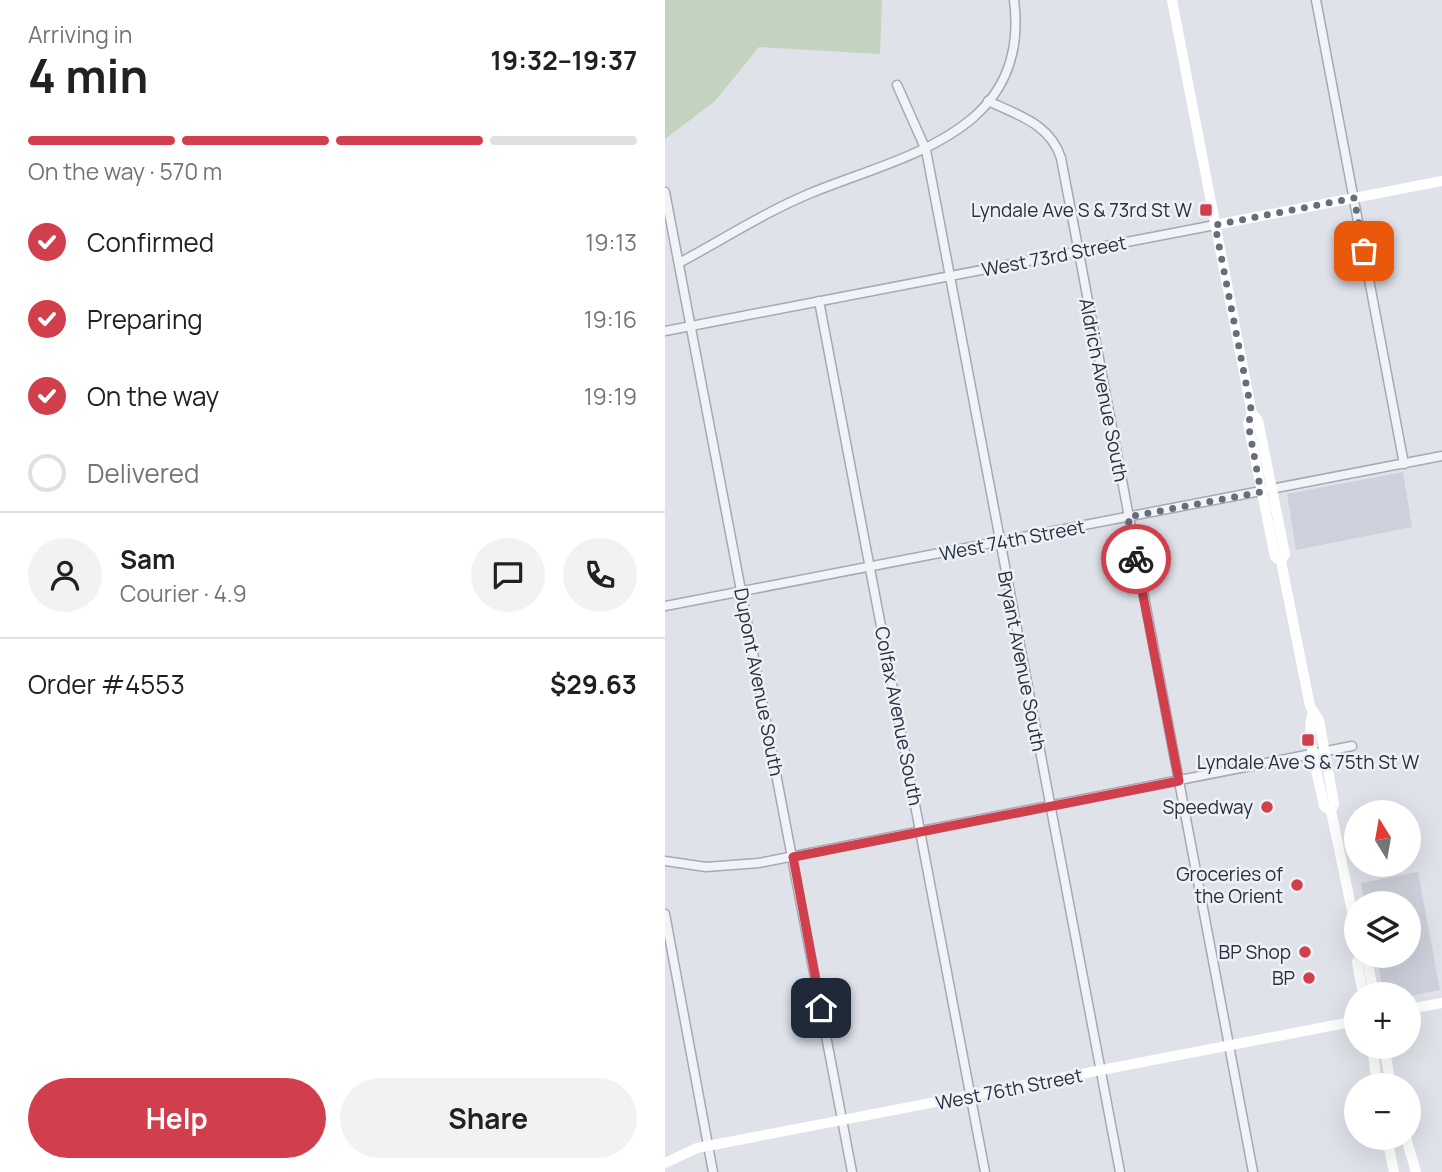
<!DOCTYPE html>
<meta charset="utf-8">
<style>
body{margin:0;font-family:Manrope,sans-serif;background:#f2f2f2;color:#202124;height:100vh;display:flex;flex-direction:column;font-size:26px;white-space:nowrap}
*{box-sizing:border-box;margin:0}
p{font-size:23px;color:#757577}
.icon{flex:none;width:38px;height:38px;fill:none;stroke:currentColor;stroke-width:2;stroke-linecap:round;stroke-linejoin:round}
.map{position:relative;flex:1;overflow:hidden}
.panel{display:flex;flex-direction:column;background:#fff;width:665px}
.panel>*{flex:none}
.needle{width:46px;rotate:349deg}
.controls{position:absolute;left:679px;top:800px;display:grid;gap:14px}
.controls a{display:grid;place-items:center;width:77px;height:77px;border-radius:50%;background:#fff;box-shadow:0 7px 28px #0002;font-size:35px}
.pin{position:absolute;display:grid;place-items:center;width:60px;height:60px;color:#fff;margin:-30px;border-radius:14px;box-shadow:0 4px 10px #0006}
.courier{position:absolute;display:grid;place-items:center;width:70px;height:70px;margin:-35px;border:5px solid #d23f4c;border-radius:50%;background:#fff;color:#222;box-shadow:0 2px 9px #0007}
.overview em{font-style:normal;font-weight:700}
.overview div{display:flex;flex-direction:column-reverse}
.overview{display:flex;align-items:center;justify-content:space-between;height:119px;padding:0 28px}
h1{font-size:46px;font-weight:700;line-height:52px}
.bar{display:grid;grid-template-columns:repeat(4,1fr);gap:10px 7px;align-content:center;height:84px;padding:0 28px}
.bar i{height:9px;border-radius:5px;background:#e0e0e0}
.bar .active{background:#d23f4c}
.bar p{grid-column:span 4}
.line{display:flex;align-items:center;gap:18px;padding:0 28px;border-top:2px solid #e0e0e0}
.line div{flex:1}
.round{display:grid;place-items:center;flex:none;width:74px;height:74px;border-radius:37px;background:#f2f2f2}
ol{padding:0 28px;list-style:none}
li{display:flex;align-items:center;gap:21px;height:77px}
li p{margin-inline-start:auto}
li .icon{padding:7px;border-radius:50%;background:#d23f4c;color:#fff;stroke-width:4}
li:last-child{color:#757577}
li i{width:38px;height:38px;border:4px solid #e0e0e0;border-radius:50%}
.button{display:flex;gap:14px;margin-top:auto;padding:14px 28px}
.button a{flex:1;height:80px;border-radius:42px;background:#d23f4c;color:#fff;font-size:28px;font-weight:700;line-height:80px;text-align:center}
.button a+a{background:#f2f2f2;color:#202124}
main{display:flex;flex:1;min-height:0}
.map>svg:first-child{display:block}
.built{fill:#cdd1db}
.green{fill:#c3d3c0}
.lines{fill:none;stroke-linecap:round;stroke-linejoin:round}
.street-casing{stroke:#a4a9b3;stroke-width:11}
.street{stroke:#f2f3f7;stroke-width:8}
.secondary{stroke:#fff;stroke-width:10}
.done{stroke:#676e7b;stroke-width:7;stroke-dasharray:0 12.6}
.route{stroke:#d23f4c;stroke-width:9}
.poi-dot{fill:#d23f4c;stroke:#eef1f6;stroke-width:2.5}
.labels{text-anchor:middle;stroke-width:5;stroke-linejoin:round;paint-order:stroke}
.poi-label{font-size:19px;fill:#272f40;stroke:#eef1f6;text-anchor:end}
.street-label{font-size:19px;fill:#272f40;stroke:#eef1f6}
</style>
<main>
<section class="panel">
<div class="overview"><div><h1>4 min</h1><p>Arriving in</p></div><em>19:32–19:37</em></div>
<div class="bar"><i class="active"></i><i class="active"></i><i class="active"></i><i></i><p>On the way · 570 m</p></div>
<ol>
<li><svg class="icon" aria-label="check" viewBox="0 0 24 24"><path d="M5 12l5 5 9-10"/></svg>Confirmed<p>19:13</p></li>
<li><svg class="icon" aria-label="check" viewBox="0 0 24 24"><path d="M5 12l5 5 9-10"/></svg>Preparing<p>19:16</p></li>
<li><svg class="icon" aria-label="check" viewBox="0 0 24 24"><path d="M5 12l5 5 9-10"/></svg>On the way<p>19:19</p></li>
<li><i></i>Delivered</li>
</ol>
<div class="line" style="height:126px"><a class="round"><svg class="icon" aria-label="person" viewBox="0 0 24 24"><circle cx="12" cy="8" r="4"/><path d="M4 21q1-7 8-7t8 7"/></svg></a><div><b>Sam</b><p>Courier · 4.9</p></div><a class="round"><svg class="icon" aria-label="chat" viewBox="0 0 24 24"><path d="M4 5h16v11H9l-5 4z"/></svg></a><a class="round"><svg class="icon" aria-label="phone" viewBox="0 0 24 24"><path d="M5 4h4l2 5-3 2q2 4 5 5l2-3 5 2v4C11 20 4 13 5 4z"/></svg></a></div>
<div class="line" style="height:91px"><div>Order #4553</div><b>$29.63</b></div>
<div class="button"><a>Help</a><a>Share</a></div>
</section>
<div class="map">
<svg width="777" height="1172" viewBox="0 0 777 1172">
<rect width="100%" height="100%" fill="#dfe2e9"/>
<!-- built -->
<g class="built">
<polygon points="738,472 747,527 631,550 622,494"/>
<polygon points="753,872 775,990 744,996 744,994 719,994 711,956 744,956 744,903 699,903 696,883"/>
</g>
<!-- green -->
<polygon class="green" points="0,0 217,0 215,54 94,47 50,101 0,139"/>
<g class="lines">
<defs>
<g id="street">
<polyline points="651,0 739,464"/>
<polyline points="232,85 261,150 455,1172"/>
<path d="M 323,101 C 353,115 385,124 396,158 L 588,1172"/>
<polyline points="0,192 187,1172"/>
<path d="M 14,263 C 57,240 100,212 146,193 C 239,155 366,133 349,0"/>
<polyline points="154,301 320,1172"/>
<polyline points="0,331 550,225"/>
<polyline points="0,606 777,456"/>
<polyline points="0,861 41,867 94,863 687,746"/>
<polyline points="0,914 48,1172"/>
</g>
</defs>
<!-- street casing -->
<use href="#street" class="street-casing"/>
<!-- street -->
<use href="#street" class="street"/>
<!-- secondary -->
<g class="secondary">
<polyline points="507,0 587,414 583,423 610,557 616,561 645,706 654,720 669,804 666,811 691,930"/>
<polyline points="550,225 777,181"/>
<polyline points="587,414 593,420 620,554 616,561"/>
<path d="M 648,713 C 639,732 655,784 659,806 L 666,811"/>
<polyline points="696,956 692,962 698,994"/>
<polyline points="697,956 702,960 709,994"/>
<polyline points="744,1009 777,1003"/>
<polyline points="707,1046 712,1085"/>
<polyline points="719,1046 726,1085"/>
<polyline points="722,1138 729,1172"/>
<polyline points="741,1138 751,1172"/>
<polyline points="0,1163 32,1148 691,1021"/>
</g>
</g>
<g class="lines">
<!-- done -->
<polyline class="done" points="471,559 463,517 596,492 583,423 587,414 550,225 689,198 699,251"/>
<!-- route -->
<polyline class="route" points="156,1008 128,857 514,781 471,559"/>
</g>
<!-- markers -->
<g class="poi-dot">
<rect x="534" y="203" width="14" height="14" rx="3.5"/>
<rect x="636" y="733" width="14" height="14" rx="3.5"/>
<circle cx="602" cy="807" r="7"/>
<circle cx="632" cy="885" r="7"/>
<circle cx="640" cy="952" r="7"/>
<circle cx="644" cy="978" r="7"/>
</g>
<g class="labels">
<!-- poi labels -->
<g class="poi-label">
<text x="527" y="217">Lyndale Ave S &amp; 73rd St W</text>
<text x="643" y="769" text-anchor="middle">Lyndale Ave S &amp; 75th St W</text>
<text x="588" y="814">Speedway</text>
<text x="618" y="881">Groceries of<tspan x="618" dy="22">the Orient</tspan></text>
<text x="626" y="959">BP Shop</text>
<text x="630" y="985">BP</text>
</g>
<!-- street labels -->
<g class="street-label">
<text transform="translate(389 256) rotate(-11)" y="7">West 73rd Street</text>
<text transform="translate(439 390) rotate(79)" y="7">Aldrich Avenue South</text>
<text transform="translate(347 540) rotate(-11)" y="7">West 74th Street</text>
<text transform="translate(357 661) rotate(79)" y="7">Bryant Avenue South</text>
<text transform="translate(94 682) rotate(79)" y="7">Dupont Avenue South</text>
<text transform="translate(234 716) rotate(79)" y="7">Colfax Avenue South</text>
<text transform="translate(344 1089) rotate(-11)" y="7">West 76th Street</text>
</g>
</g>
</svg>
<div class="controls">
<a><svg class="needle" viewBox="-14 -14 28 28"><path d="M0-13l5 13h-10z" fill="#e53935"/><path d="M0 13l5-13h-10z" fill="#757577"/></svg></a>
<a><svg class="icon" aria-label="layers" viewBox="0 0 24 24"><path d="M12 4l9 5-9 5-9-5zM3 14l9 5 9-5"/></svg></a>
<a>+</a>
<a>−</a>
</div>
<div class="pin" style="left:699px;top:251px;background:#ea580c"><svg class="icon" aria-label="bag" viewBox="0 0 24 24"><path d="M5 8h14l-1 12H6zM9 8a3 3 0 0 1 6 0"/></svg></div>
<div class="pin" style="left:156px;top:1008px;background:#1f2937"><svg class="icon" aria-label="home" viewBox="0 0 24 24"><path d="M3 11l9-7 9 7M6 9v11h12V9"/></svg></div>
<div class="courier" style="left:471px;top:559px"><svg class="icon" aria-label="bike" viewBox="0 0 24 24"><circle cx="6" cy="16" r="4"/><circle cx="18" cy="16" r="4"/><path d="M6 16l4-8h5l3 8M10 8l3 8H6M13 5h3"/></svg></div>
</div>
</main>
